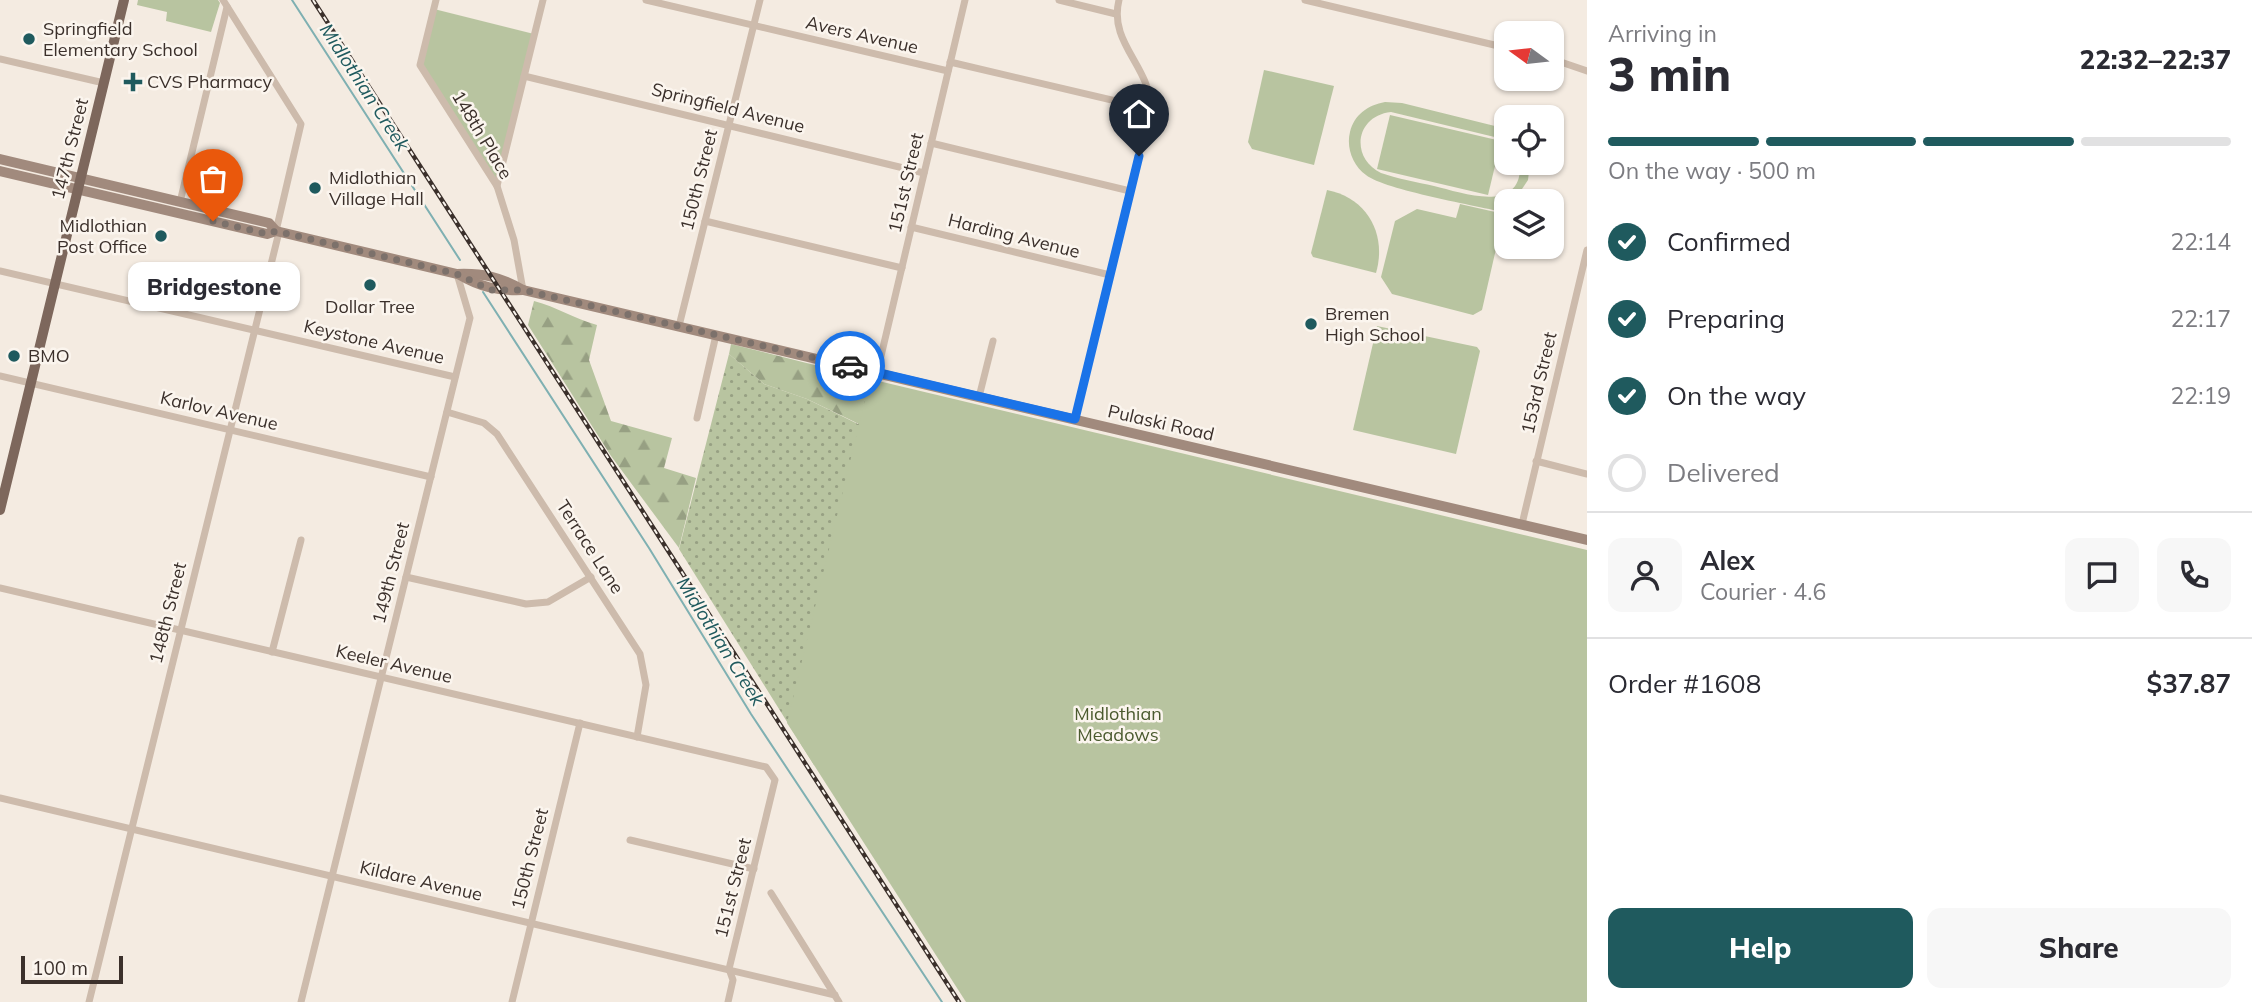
<!DOCTYPE html>
<meta charset="utf-8">
<style>
body{margin:0;font-family:Mulish,sans-serif;background:#f7f7f7;color:#2b2b33;height:100vh;display:flex;flex-direction:column;font-size:26px;white-space:nowrap}
*{box-sizing:border-box;margin:0}
p{font-size:23px;color:#7c7c81}
.icon{flex:none;width:38px;height:38px;fill:none;stroke:currentColor;stroke-width:2;stroke-linecap:round;stroke-linejoin:round}
.map{position:relative;flex:1;overflow:hidden}
.sheet{display:flex;flex-direction:column;background:#fff;width:665px}
.sheet>*{flex:none}
.needle{width:46px;rotate:285deg}
.controls{position:absolute;left:1494px;top:21px;display:grid;gap:14px}
.controls a{display:grid;place-items:center;width:70px;height:70px;border-radius:14px;background:#fff;box-shadow:0 2px 5px #0004;font-size:35px}
.scale{position:absolute;left:21px;bottom:18px;width:102px;box-sizing:border-box;padding-left:7px;border:4px solid #3b302b;border-top:0;font-size:19px;line-height:24px;white-space:nowrap;color:#3b302b;-webkit-text-stroke:5px #fbf5ee;paint-order:stroke}
.pin{position:absolute;display:grid;place-items:center;width:60px;height:60px;color:#fff;margin:-72px -30px;border-radius:50% 50% 50% 0;rotate:-45deg;box-shadow:0 0 7px #0007}
.pin .icon{rotate:45deg}
.courier{position:absolute;display:grid;place-items:center;width:70px;height:70px;margin:-35px;border:5px solid #1a73e8;border-radius:50%;background:#fff;color:#222;box-shadow:0 2px 9px #0007}
.bubble{position:absolute;height:49px;border-radius:14px;background:#fff;box-shadow:0 2px 5px #0004;font-size:23px;font-weight:800;line-height:49px;text-align:center}
.summary em{font-style:normal;font-weight:800}
.summary div{display:flex;flex-direction:column-reverse}
.summary{display:flex;align-items:center;justify-content:space-between;height:119px;padding:0 21px}
h1{font-size:46px;font-weight:800;line-height:52px}
.bar{display:grid;grid-template-columns:repeat(4,1fr);gap:10px 7px;align-content:center;height:84px;padding:0 21px}
.bar i{height:9px;border-radius:5px;background:#e1e1e2}
.bar .current{background:#1f5a5e}
.bar p{grid-column:span 4}
.line{display:flex;align-items:center;gap:18px;padding:0 21px;border-top:2px solid #e1e1e2}
.line div{flex:1}
.round{display:grid;place-items:center;flex:none;width:74px;height:74px;border-radius:14px;background:#f7f7f7}
ol{padding:0 21px;list-style:none}
li{display:flex;align-items:center;gap:21px;height:77px}
li p{margin-inline-start:auto}
li .icon{padding:7px;border-radius:50%;background:#1f5a5e;color:#fff;stroke-width:4}
li:last-child{color:#7c7c81}
li i{width:38px;height:38px;border:4px solid #e1e1e2;border-radius:50%}
.primary-button{display:flex;gap:14px;margin-top:auto;padding:14px 21px}
.primary-button a{flex:1;height:80px;border-radius:14px;background:#1f5a5e;color:#fff;font-size:28px;font-weight:800;line-height:80px;text-align:center}
.primary-button a+a{background:#f7f7f7;color:#2b2b33}
main{display:flex;flex:1;min-height:0}
.map>svg:first-child{display:block}
.grass{fill:url(#grass-dots)}
.forest{fill:url(#forest-firs)}
.park{fill:#b8c4a0}
.lines{fill:none;stroke-linecap:round;stroke-linejoin:round}
.stream{stroke:#7fb0b2;stroke-width:2}
.street{stroke:#cdbbac;stroke-width:7}
.secondary{stroke:#a18a7d;stroke-width:10}
.primary{stroke:#7d675c;stroke-width:10}
.rail-casing{stroke:#3b302b;stroke-width:4.5}
.rail{stroke:#fbf5ee;stroke-width:2;stroke-dasharray:5;stroke-linecap:butt}
.done{stroke:#7c716b;stroke-width:7;stroke-dasharray:0 12.6}
.route{stroke:#1a73e8;stroke-width:9}
.poi-dot{fill:#1f5a5e;stroke:#fbf5ee;stroke-width:2.5}
.labels{text-anchor:middle;stroke-width:5;stroke-linejoin:round;paint-order:stroke}
.poi-label{font-size:18px;fill:#3b302b;stroke:#fbf5ee;text-anchor:start}
.street-label{font-size:18px;fill:#3b302b;stroke:#fbf5ee}
.park-label{font-size:18px;fill:#4a5a2e;stroke:#fbf5ee}
.water-label{font-size:19px;font-style:italic;fill:#1f5a5e;stroke:#fbf5ee}
</style>
<main>
<div class="map">
<svg width="1587" height="1002" viewBox="0 0 1587 1002">
<defs>
<pattern id="grass-dots" width="8" height="8" patternUnits="userSpaceOnUse" patternTransform="scale(1.75)"><rect width="8" height="8" fill="#b8c4a0"/><path d="M2 2h.1M6 6h.1" fill="none" stroke="#97a083" stroke-width="1.8" stroke-linecap="round"/></pattern>
<pattern id="forest-firs" width="22" height="20" patternUnits="userSpaceOnUse" patternTransform="scale(1.75)"><rect width="22" height="20" fill="#b8c4a0"/><path d="M5 1l3.5 6h-7zM16 11l3.5 6h-7z" fill="#97a083"/></pattern>
</defs>
<rect width="100%" height="100%" fill="#f4ebe1"/>
<!-- grass -->
<polygon class="grass" points="729,354 764,384 807,399 858,424 870,379 814,765 679,549"/>
<!-- forest -->
<g class="forest">
<path d="M 534,301 C 557,307 573,318 597,325 L 589,360 L 611,421 L 672,438 L 664,468 L 696,478 L 679,548 L 611,456 L 528,325 Z"/>
<polygon points="731,344 870,379 859,424 807,399 764,384 729,354"/>
</g>
<!-- park -->
<g class="park">
<polygon points="138,0 218,0 220,3 211,32 166,21 167,12 137,5"/>
<polygon points="434,9 534,34 497,186 420,65"/>
<polygon points="1264,70 1334,86 1314,165 1252,149 1248,142"/>
<path d="M 1385,102 L 1402,103 L 1507,129 L 1507,140 L 1391,112 C 1355,116 1350,158 1381,173 C 1398,179 1417,182 1434,186 C 1463,193 1523,215 1520,163 L 1530,163 L 1528,180 L 1514,201 L 1507,201 L 1507,213 C 1478,206 1385,190 1366,175 C 1353,166 1346,148 1350,132 C 1354,115 1368,105 1385,102 Z"/>
<polygon points="1390,115 1501,141 1488,195 1377,169"/>
<path d="M 1327,190 C 1368,198 1387,235 1376,273 L 1313,257 L 1311,253 Z"/>
<polygon points="1460,204 1504,214 1482,310 1473,315 1392,294 1381,277 1395,221 1417,209 1456,218"/>
<polygon points="1377,326 1477,347 1480,351 1456,454 1353,430"/>
<polygon points="870,379 1587,550 1587,1002 966,1002 787,723"/>
</g>
<g class="lines">
<!-- stream -->
<g class="stream">
<polyline points="292,0 460,260"/>
<polyline points="483,292 649,548 751,714 942,1002"/>
</g>
<!-- street -->
<g class="street">
<polyline points="223,0 301,124 276,231"/>
<polyline points="436,0 420,65 497,186 514,240 523,290"/>
<polyline points="646,0 948,71"/>
<polyline points="1059,0 1116,14"/>
<polyline points="1305,0 1507,48"/>
<polyline points="0,59 104,83"/>
<polyline points="1552,59 1587,71"/>
<polyline points="950,62 1150,109"/>
<polyline points="524,76 924,173"/>
<polyline points="931,143 1130,191"/>
<polyline points="497,186 543,0"/>
<polyline points="180,202 227,7"/>
<polyline points="705,221 902,268"/>
<polyline points="911,227 1110,275"/>
<polyline points="0,271 455,377"/>
<polyline points="679,326 760,0"/>
<polyline points="877,373 965,0"/>
<polyline points="0,376 431,477"/>
<polyline points="979,397 993,341"/>
<polyline points="447,412 484,423 497,434 640,654 646,685 637,737"/>
<polyline points="697,418 716,335"/>
<path d="M 1075,419 L 1150,109 C 1152,67 1108,44 1119,0"/>
<polyline points="1536,461 1587,474"/>
<polyline points="1522,524 1587,250"/>
<polyline points="406,577 526,604 548,602 591,577"/>
<polyline points="0,588 766,767 775,780 729,969 733,980 728,1002"/>
<polyline points="272,652 301,540"/>
<polyline points="0,798 835,995"/>
<polyline points="630,840 754,869"/>
<polyline points="771,893 839,1002"/>
<polyline points="89,1002 279,232"/>
<polyline points="301,1002 470,318 457,274"/>
<polyline points="512,1002 580,723"/>
</g>
<!-- secondary -->
<g class="secondary">
<polyline points="0,159 269,223 276,231"/>
<path d="M 0,171 L 267,234 L 276,231 L 457,274 C 483,273 501,277 523,290 L 1587,540"/>
<path d="M 458,274 C 480,287 497,291 523,290"/>
</g>
<!-- primary -->
<polyline class="primary" points="0,510 124,0"/>
<defs>
<polyline id="rail" points="313,0 959,1002"/>
</defs>
<!-- rail casing -->
<use href="#rail" class="rail-casing"/>
<!-- rail -->
<use href="#rail" class="rail"/>
</g>
<g class="lines">
<!-- done -->
<polyline class="done" points="213,221 267,234 276,231 457,274 491,290 523,290 850,366"/>
<!-- route -->
<polyline class="route" points="850,366 1075,419 1139,156"/>
</g>
<!-- markers -->
<g class="poi-dot">
<circle cx="29" cy="39" r="7"/>
<path d="M129.5 71.5h7v7h7v7h-7v7h-7v-7h-7v-7h7z"/>
<circle cx="315" cy="188" r="7"/>
<circle cx="161" cy="236" r="7"/>
<circle cx="370" cy="285" r="7"/>
<circle cx="1311" cy="324" r="7"/>
<circle cx="14" cy="356" r="7"/>
</g>
<g class="labels">
<!-- poi labels -->
<g class="poi-label">
<text x="43" y="35">Springfield<tspan x="43" dy="21">Elementary School</tspan></text>
<text x="147" y="88">CVS Pharmacy</text>
<text x="329" y="184">Midlothian<tspan x="329" dy="21">Village Hall</tspan></text>
<text x="147" y="232" text-anchor="end">Midlothian<tspan x="147" dy="21">Post Office</tspan></text>
<text x="370" y="313" text-anchor="middle">Dollar Tree</text>
<text x="1325" y="320">Bremen<tspan x="1325" dy="21">High School</tspan></text>
<text x="28" y="362">BMO</text>
</g>
<!-- street labels -->
<g class="street-label">
<text transform="translate(862 35) rotate(13)" y="6">Avers Avenue</text>
<text transform="translate(728 108) rotate(14)" y="6">Springfield Avenue</text>
<text transform="translate(482 135) rotate(59)" y="6">148th Place</text>
<text transform="translate(70 149) rotate(-76)" y="6">147th Street</text>
<text transform="translate(699 180) rotate(-76)" y="6">150th Street</text>
<text transform="translate(906 183) rotate(-77)" y="6">151st Street</text>
<text transform="translate(1014 236) rotate(14)" y="6">Harding Avenue</text>
<text transform="translate(374 342) rotate(13)" y="6">Keystone Avenue</text>
<text transform="translate(1539 383) rotate(-77)" y="6">153rd Street</text>
<text transform="translate(219 411) rotate(13)" y="6">Karlov Avenue</text>
<text transform="translate(1161 423) rotate(13)" y="6">Pulaski Road</text>
<text transform="translate(590 547) rotate(57)" y="6">Terrace Lane</text>
<text transform="translate(391 573) rotate(-76)" y="6">149th Street</text>
<text transform="translate(168 613) rotate(-76)" y="6">148th Street</text>
<text transform="translate(394 664) rotate(13)" y="6">Keeler Avenue</text>
<text transform="translate(530 859) rotate(-76)" y="6">150th Street</text>
<text transform="translate(421 881) rotate(13)" y="6">Kildare Avenue</text>
<text transform="translate(733 888) rotate(-76)" y="6">151st Street</text>
</g>
<!-- park labels -->
<g class="park-label">
<text x="1118" y="720">Midlothian<tspan x="1118" dy="21">Meadows</tspan></text>
</g>
<!-- water labels -->
<g class="water-label">
<text transform="translate(365 87) rotate(57)" y="7">Midlothian Creek</text>
<text transform="translate(721 641) rotate(58)" y="7">Midlothian Creek</text>
</g>
</g>
</svg>
<div class="controls">
<a><svg class="needle" viewBox="-14 -14 28 28"><path d="M0-13l5 13h-10z" fill="#e53935"/><path d="M0 13l5-13h-10z" fill="#7c7c81"/></svg></a>
<a><svg class="icon" aria-label="locate" viewBox="0 0 24 24"><circle cx="12" cy="12" r="6"/><path d="M12 2v4M12 18v4M2 12h4M18 12h4"/></svg></a>
<a><svg class="icon" aria-label="layers" viewBox="0 0 24 24"><path d="M12 4l9 5-9 5-9-5zM3 14l9 5 9-5"/></svg></a>
</div>
<div class="scale">100 m</div>
<div class="pin" style="left:213px;top:221px;background:#ea580c"><svg class="icon" aria-label="bag" viewBox="0 0 24 24"><path d="M5 8h14l-1 12H6zM9 8a3 3 0 0 1 6 0"/></svg></div>
<div class="pin" style="left:1139px;top:156px;background:#1f2937"><svg class="icon" aria-label="home" viewBox="0 0 24 24"><path d="M3 11l9-7 9 7M6 9v11h12V9"/></svg></div>
<div class="courier" style="left:850px;top:366px"><svg class="icon" aria-label="car" viewBox="0 0 24 24"><path d="M5 17H2v-5l4-1 3-4h7l3 4 3 1v5h-3M9 17h6M6 11h13"/><circle cx="7" cy="17" r="2"/><circle cx="17" cy="17" r="2"/></svg></div>
<div class="bubble" style="left:128px;top:262px;width:172px">Bridgestone</div>
</div>
<section class="sheet">
<div class="summary"><div><h1>3 min</h1><p>Arriving in</p></div><em>22:32–22:37</em></div>
<div class="bar"><i class="current"></i><i class="current"></i><i class="current"></i><i></i><p>On the way · 500 m</p></div>
<ol>
<li><svg class="icon" aria-label="check" viewBox="0 0 24 24"><path d="M5 12l5 5 9-10"/></svg>Confirmed<p>22:14</p></li>
<li><svg class="icon" aria-label="check" viewBox="0 0 24 24"><path d="M5 12l5 5 9-10"/></svg>Preparing<p>22:17</p></li>
<li><svg class="icon" aria-label="check" viewBox="0 0 24 24"><path d="M5 12l5 5 9-10"/></svg>On the way<p>22:19</p></li>
<li><i></i>Delivered</li>
</ol>
<div class="line" style="height:126px"><a class="round"><svg class="icon" aria-label="person" viewBox="0 0 24 24"><circle cx="12" cy="8" r="4"/><path d="M4 21q1-7 8-7t8 7"/></svg></a><div><b>Alex</b><p>Courier · 4.6</p></div><a class="round"><svg class="icon" aria-label="chat" viewBox="0 0 24 24"><path d="M4 5h16v11H9l-5 4z"/></svg></a><a class="round"><svg class="icon" aria-label="phone" viewBox="0 0 24 24"><path d="M5 4h4l2 5-3 2q2 4 5 5l2-3 5 2v4C11 20 4 13 5 4z"/></svg></a></div>
<div class="line" style="height:91px"><div>Order #1608</div><b>$37.87</b></div>
<div class="primary-button"><a>Help</a><a>Share</a></div>
</section>
</main>
